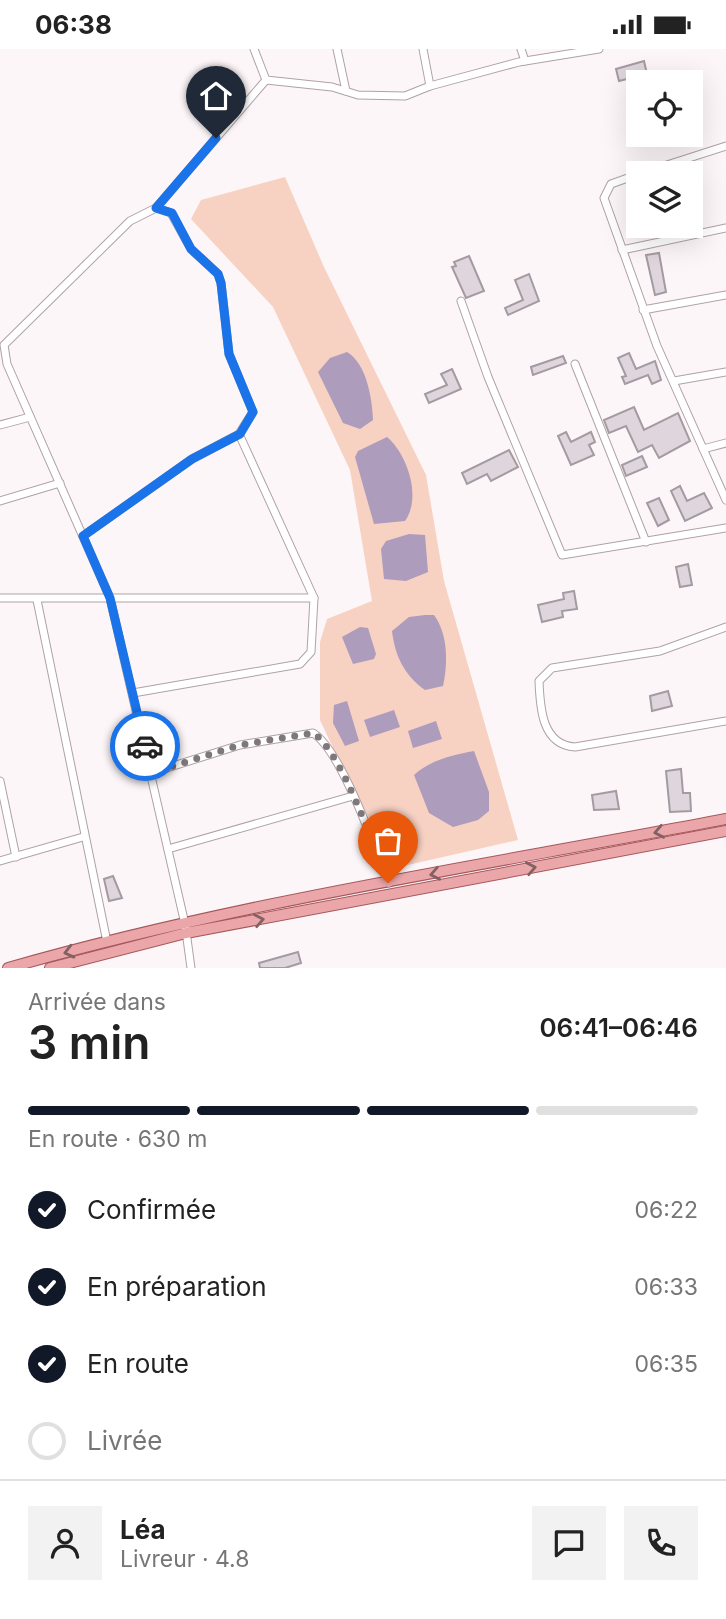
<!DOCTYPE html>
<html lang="fr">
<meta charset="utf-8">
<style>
body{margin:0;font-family:Inter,sans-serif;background:#f2f2f2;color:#222;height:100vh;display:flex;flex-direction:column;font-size:26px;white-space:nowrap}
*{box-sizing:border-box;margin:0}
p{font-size:23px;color:#767676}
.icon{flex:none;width:38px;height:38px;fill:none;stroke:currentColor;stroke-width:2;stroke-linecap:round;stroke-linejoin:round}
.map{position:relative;height:919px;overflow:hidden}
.drawer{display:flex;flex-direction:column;background:#fff;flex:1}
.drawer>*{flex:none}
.buttons{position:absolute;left:626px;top:21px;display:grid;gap:14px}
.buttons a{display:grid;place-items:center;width:77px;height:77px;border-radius:0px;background:#fff;box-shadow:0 7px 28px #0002;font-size:35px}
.pin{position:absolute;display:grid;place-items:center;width:60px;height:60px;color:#fff;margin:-72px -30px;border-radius:50% 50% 50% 0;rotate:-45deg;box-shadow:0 0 7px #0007}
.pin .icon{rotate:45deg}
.courier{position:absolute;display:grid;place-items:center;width:70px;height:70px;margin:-35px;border:5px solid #1a73e8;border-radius:50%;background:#fff;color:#222;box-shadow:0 2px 9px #0007}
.headline em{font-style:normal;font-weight:600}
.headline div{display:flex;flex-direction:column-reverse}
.headline{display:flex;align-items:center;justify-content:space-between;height:119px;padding:0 28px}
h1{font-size:46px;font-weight:600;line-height:52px}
.bar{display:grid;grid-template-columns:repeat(4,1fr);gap:10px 7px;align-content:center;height:84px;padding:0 28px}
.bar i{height:9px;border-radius:5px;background:#e0e0e0}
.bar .active{background:#111827}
.bar p{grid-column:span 4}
.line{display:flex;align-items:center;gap:18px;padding:0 28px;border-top:2px solid #e0e0e0}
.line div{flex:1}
.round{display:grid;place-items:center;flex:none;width:74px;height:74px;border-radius:0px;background:#f2f2f2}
ol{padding:0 28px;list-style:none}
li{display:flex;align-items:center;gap:21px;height:77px}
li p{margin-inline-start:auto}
li .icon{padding:7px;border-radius:50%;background:#111827;color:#fff;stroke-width:4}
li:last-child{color:#767676}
li i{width:38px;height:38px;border:4px solid #e0e0e0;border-radius:50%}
.status{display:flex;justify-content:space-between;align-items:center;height:49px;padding:0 35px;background:#fff;direction:ltr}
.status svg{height:19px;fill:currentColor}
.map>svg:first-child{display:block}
.green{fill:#f7d1c2}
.water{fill:#ae9cbd}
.building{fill:#dfd5dd;stroke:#a49ba2;stroke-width:2}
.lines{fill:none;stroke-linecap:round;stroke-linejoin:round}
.street-casing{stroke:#aea2a6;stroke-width:9}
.primary-casing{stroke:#a4585c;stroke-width:12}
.street{stroke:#fff;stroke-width:7}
.primary{stroke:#eba6aa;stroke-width:10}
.oneway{stroke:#806264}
.done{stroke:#7e787a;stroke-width:7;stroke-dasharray:0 12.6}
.route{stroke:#1a73e8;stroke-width:9}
</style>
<div class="status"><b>06:38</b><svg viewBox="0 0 49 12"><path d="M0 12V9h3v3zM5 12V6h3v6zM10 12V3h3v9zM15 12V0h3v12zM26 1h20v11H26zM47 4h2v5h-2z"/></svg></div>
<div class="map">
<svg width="726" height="919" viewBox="0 0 726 919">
<rect width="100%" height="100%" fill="#fdf6f8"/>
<!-- green -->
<polygon class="green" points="285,128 324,218 426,426 444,532 518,791 399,818 355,746 320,671 320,593 327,570 372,552 350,421 273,258 191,170 201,151"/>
<!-- water -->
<g class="water">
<path d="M 347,303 C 367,315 372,350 373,371 L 360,380 L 343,374 L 318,323 L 330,309 Z"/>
<path d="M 387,388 C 407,405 422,448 405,472 L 374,475 L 355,408 L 358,402 Z"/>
<polygon points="409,485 425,486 428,523 406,532 384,530 381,500 386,492"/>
<path d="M 425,566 L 434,566 C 448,585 448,614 443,637 L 425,641 C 404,626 395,607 392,582 L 409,568 Z"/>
<polygon points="360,578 368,579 376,605 374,610 353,615 342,588"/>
<polygon points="347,652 359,692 345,697 333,674 334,656"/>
<polygon points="394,661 400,678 370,688 364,671"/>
<polygon points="436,672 442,690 413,699 408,682"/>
<path d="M 474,702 L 489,743 L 489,762 L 478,771 L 453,778 L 429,764 L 414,726 C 430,711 453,706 474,702 Z"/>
</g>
<!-- building -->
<g class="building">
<polygon points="644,12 647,25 619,32 616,20"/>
<polygon points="659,204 666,243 655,246 646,206"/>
<polygon points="469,207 484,242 466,249 452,218 456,217 454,213"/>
<polygon points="529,225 539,252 508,266 505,259 523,251 515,231"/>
<polygon points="629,304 636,320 655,312 661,331 652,335 648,326 625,335 622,328 626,327 618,309"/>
<polygon points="563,307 566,314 533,326 531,318"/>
<polygon points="452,320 461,340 429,354 425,345 447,336 441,325"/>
<polygon points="634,358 644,381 678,364 690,392 659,409 652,396 638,403 626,377 609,384 604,371"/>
<polygon points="566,383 571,393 591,383 595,393 589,396 594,406 571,416 558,387"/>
<polygon points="509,401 518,418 491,432 487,425 467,435 462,424"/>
<polygon points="642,407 647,418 626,427 622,416"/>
<polygon points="680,437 687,452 704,444 712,459 685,472 671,442"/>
<polygon points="659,449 669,471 658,477 647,454"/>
<polygon points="688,515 692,536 680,538 676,518"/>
<polygon points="574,542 577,560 562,562 563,568 542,573 538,556 564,550 563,544"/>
<polygon points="668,642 672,657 652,662 650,647"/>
<polygon points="681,720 683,744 690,744 691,762 670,763 666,722"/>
<polygon points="616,742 619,760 594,761 592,746"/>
<polygon points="113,827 122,849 109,852 104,830"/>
<polygon points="298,903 301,914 285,919 260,919 259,914"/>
</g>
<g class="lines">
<defs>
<g id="street">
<polyline points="254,0 266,31 332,38 358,46 405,47 430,37 519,13 599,0"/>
<polyline points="337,0 346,42"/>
<polyline points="423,0 430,37"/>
<polyline points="521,0 525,12"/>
<polyline points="642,124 726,97"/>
<polyline points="639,125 611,135 604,149 657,297 726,451"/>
<polyline points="622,201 726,179"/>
<polyline points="461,252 488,328 562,506 726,479"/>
<polyline points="643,261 726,246"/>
<polyline points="575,315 646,493"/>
<polyline points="674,332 726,323"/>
<polyline points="0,376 30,368"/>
<polyline points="703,400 726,394"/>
<polyline points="0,452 60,434"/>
<polyline points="83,487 192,410 239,385 253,363 229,305 221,234 218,225 191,200 171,164 156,159"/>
<polyline points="0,549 314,549"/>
<polyline points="37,551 107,893"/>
<path d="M 726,578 L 660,602 L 552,619 L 539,632 C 540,659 542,696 575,698 L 726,672"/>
<polyline points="133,644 300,615 311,603 314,549 239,385"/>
<path d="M 151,724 L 240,696 L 313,684 C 342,702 375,800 389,834"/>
<polyline points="0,732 16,808"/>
<polyline points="168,800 353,747"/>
<polyline points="0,812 83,788"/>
<polyline points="191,919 185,875 110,549 7,315 4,296 130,172 156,159 266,31"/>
</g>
<g id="primary">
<path d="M 8,919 C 242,852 487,816 726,770"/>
<polyline points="50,919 186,884 726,782"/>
</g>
</defs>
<!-- street casing -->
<use href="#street" class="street-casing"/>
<!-- primary casing -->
<use href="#primary" class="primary-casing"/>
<!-- street -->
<use href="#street" class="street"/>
<!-- primary -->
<use href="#primary" class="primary"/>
</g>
<!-- one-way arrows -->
<defs><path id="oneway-chevron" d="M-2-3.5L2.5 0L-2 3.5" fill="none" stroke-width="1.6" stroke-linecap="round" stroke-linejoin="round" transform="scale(1.75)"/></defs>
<g class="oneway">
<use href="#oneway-chevron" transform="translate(659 783) rotate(169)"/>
<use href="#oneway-chevron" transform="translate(531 819) rotate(-11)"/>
<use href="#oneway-chevron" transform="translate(435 825) rotate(169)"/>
<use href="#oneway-chevron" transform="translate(259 871) rotate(-11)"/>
<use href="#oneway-chevron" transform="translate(69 903) rotate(166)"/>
</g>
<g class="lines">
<!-- done -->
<path class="done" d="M 145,697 L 151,724 L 240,696 L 313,684 C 341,701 375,800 388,834"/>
<!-- route -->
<polyline class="route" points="145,697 110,549 83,487 192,410 240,385 253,363 229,305 221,234 218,225 191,200 172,164 156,159 216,89"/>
</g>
</svg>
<div class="buttons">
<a><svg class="icon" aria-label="locate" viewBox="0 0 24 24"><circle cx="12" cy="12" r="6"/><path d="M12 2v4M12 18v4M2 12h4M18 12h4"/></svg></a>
<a><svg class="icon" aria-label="layers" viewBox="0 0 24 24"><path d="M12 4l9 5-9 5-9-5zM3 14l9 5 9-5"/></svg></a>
</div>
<div class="pin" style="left:388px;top:834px;background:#ea580c"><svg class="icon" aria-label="bag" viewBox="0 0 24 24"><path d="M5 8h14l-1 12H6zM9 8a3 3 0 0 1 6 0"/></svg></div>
<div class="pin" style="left:216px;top:89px;background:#1f2937"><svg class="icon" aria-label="home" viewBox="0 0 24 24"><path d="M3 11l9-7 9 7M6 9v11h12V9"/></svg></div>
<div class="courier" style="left:145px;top:697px"><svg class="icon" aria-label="car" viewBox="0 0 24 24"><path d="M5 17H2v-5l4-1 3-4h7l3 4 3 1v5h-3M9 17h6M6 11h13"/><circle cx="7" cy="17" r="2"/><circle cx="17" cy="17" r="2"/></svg></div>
</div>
<section class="drawer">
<div class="headline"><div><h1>3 min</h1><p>Arrivée dans</p></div><em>06:41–06:46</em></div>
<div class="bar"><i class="active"></i><i class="active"></i><i class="active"></i><i></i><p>En route · 630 m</p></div>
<ol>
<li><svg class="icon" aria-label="check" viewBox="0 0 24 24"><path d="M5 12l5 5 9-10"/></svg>Confirmée<p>06:22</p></li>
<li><svg class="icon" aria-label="check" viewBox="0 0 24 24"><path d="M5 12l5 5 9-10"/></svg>En préparation<p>06:33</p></li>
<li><svg class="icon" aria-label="check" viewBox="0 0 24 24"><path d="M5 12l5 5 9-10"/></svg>En route<p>06:35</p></li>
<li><i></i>Livrée</li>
</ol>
<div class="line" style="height:126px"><a class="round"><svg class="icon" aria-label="person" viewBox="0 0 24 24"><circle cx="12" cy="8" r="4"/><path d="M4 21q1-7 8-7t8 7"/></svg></a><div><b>Léa</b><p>Livreur · 4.8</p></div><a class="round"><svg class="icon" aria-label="chat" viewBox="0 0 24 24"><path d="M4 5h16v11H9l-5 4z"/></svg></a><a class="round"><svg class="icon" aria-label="phone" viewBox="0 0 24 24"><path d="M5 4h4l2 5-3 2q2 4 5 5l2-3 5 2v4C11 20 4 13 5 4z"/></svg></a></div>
</section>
